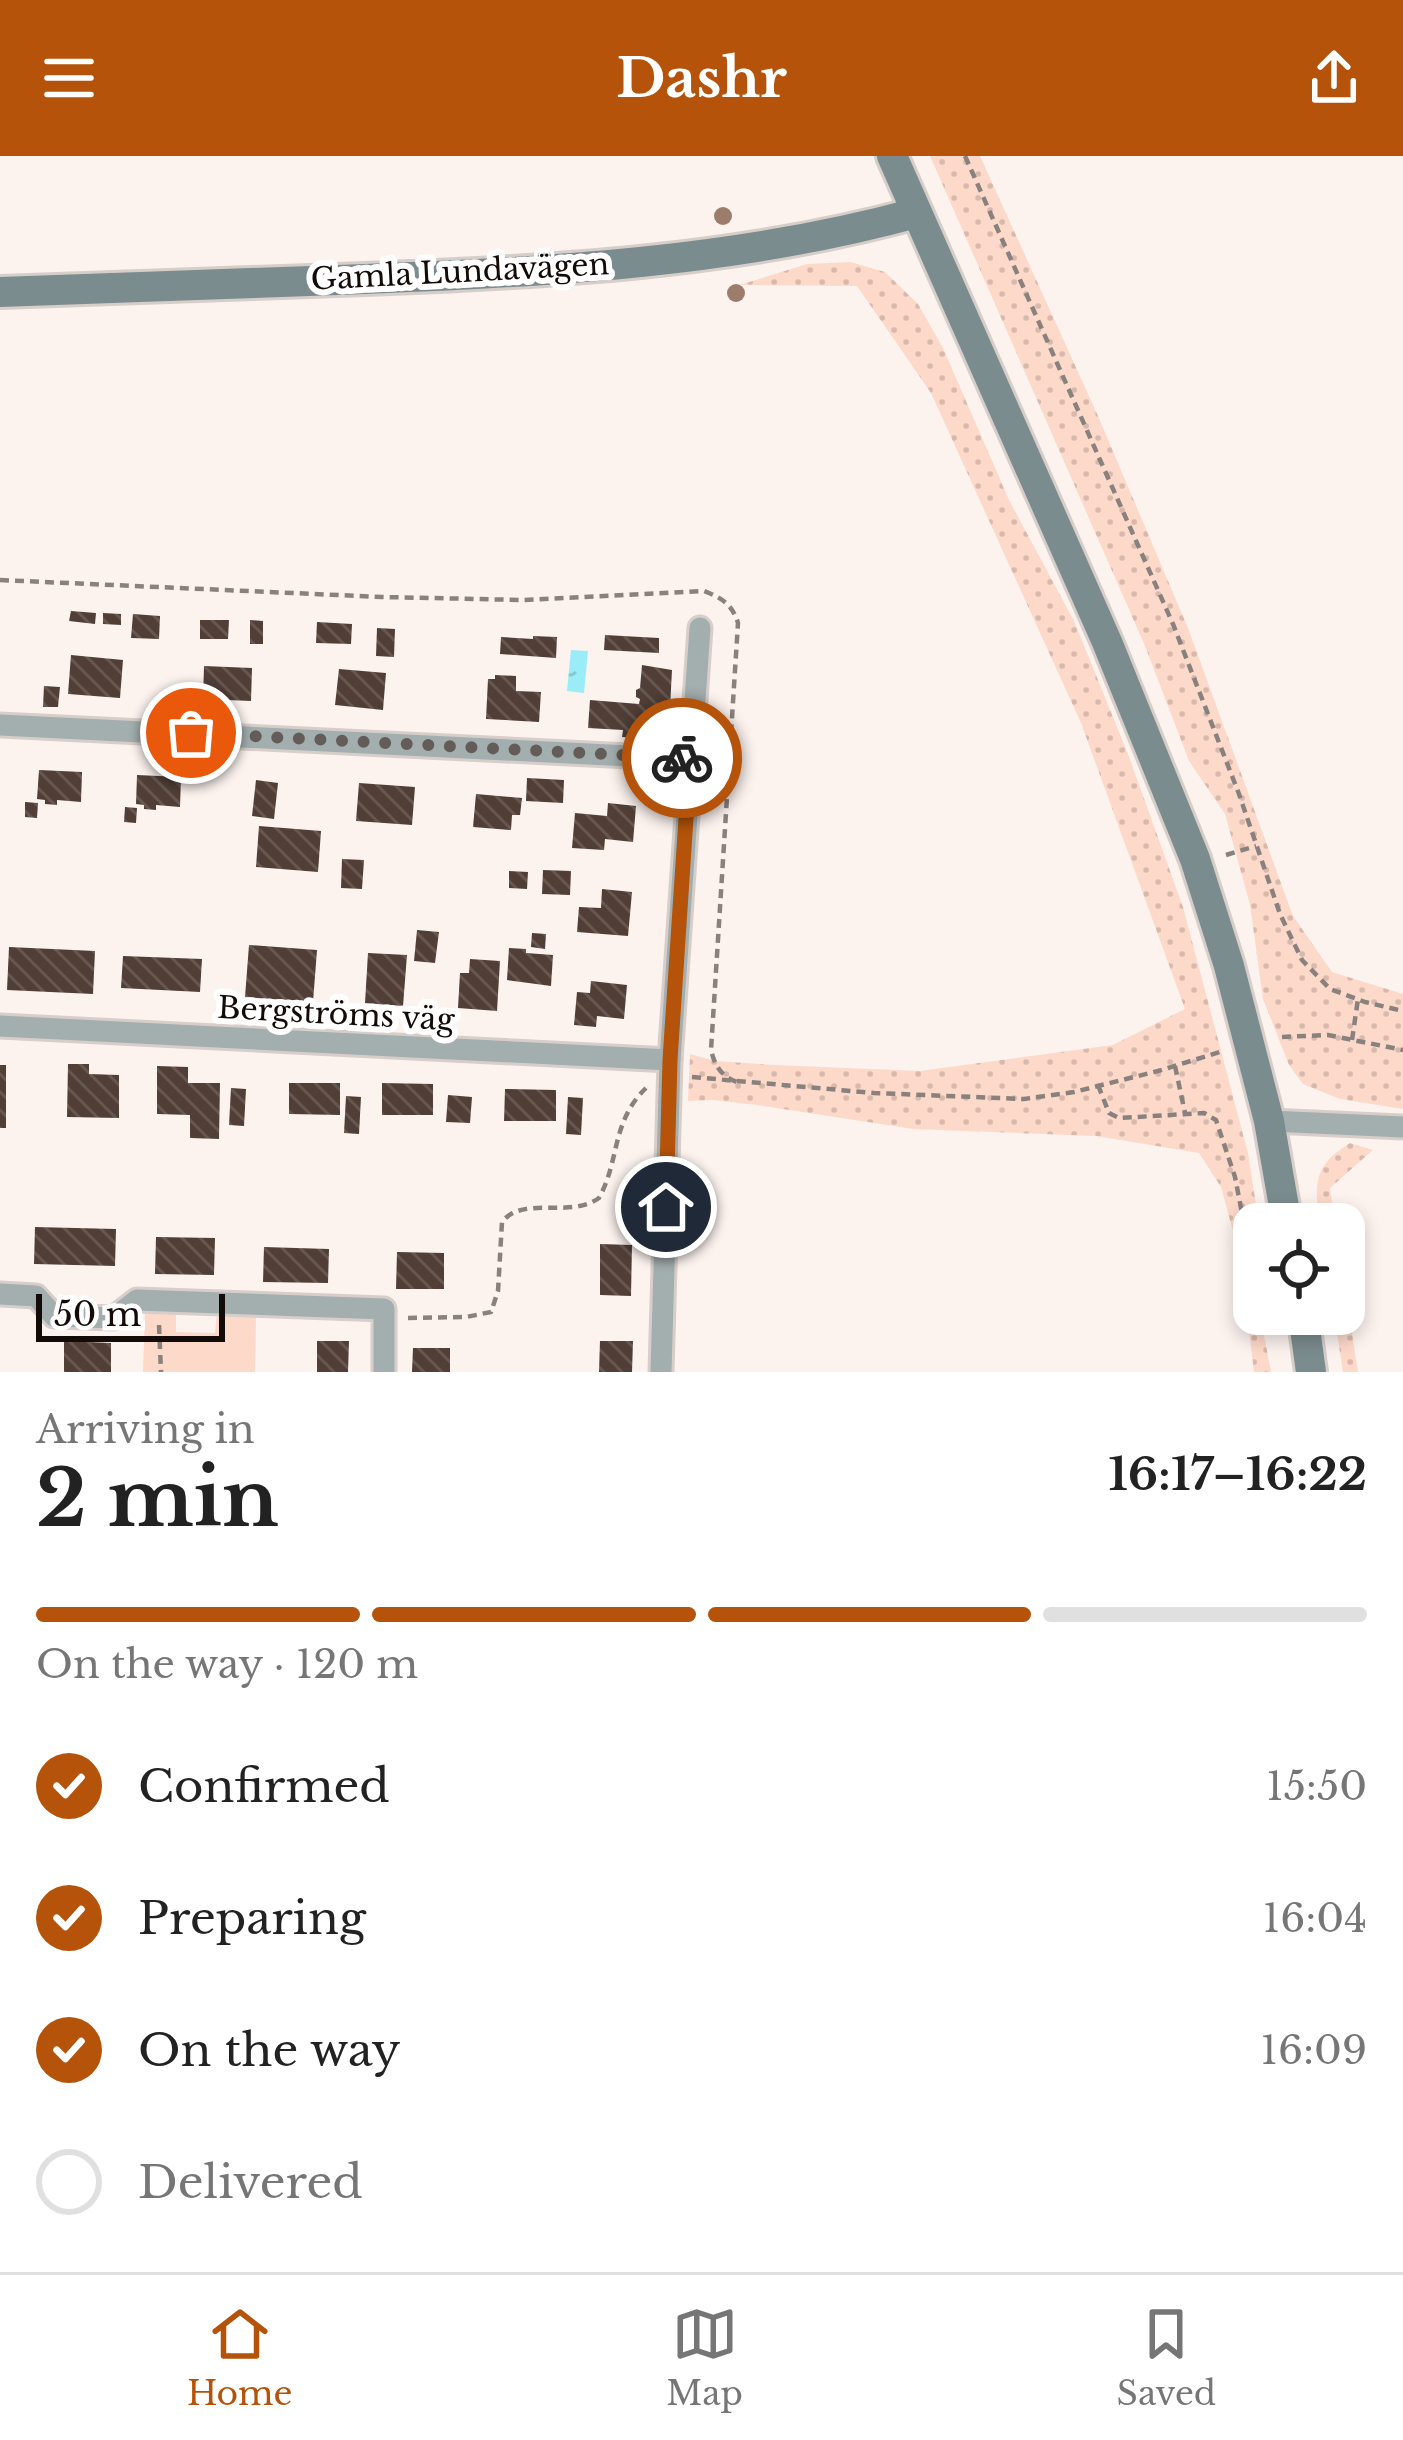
<!DOCTYPE html>
<meta charset="utf-8">
<style>
body{margin:0;font-family:"Libre Baskerville",serif;background:#f2f2f2;color:#222;height:100vh;display:flex;flex-direction:column;font-size:45px;white-space:nowrap}
*{box-sizing:border-box;margin:0}
p{font-size:39px;color:#767676}
.icon{flex:none;width:66px;height:66px;fill:none;stroke:currentColor;stroke-width:2;stroke-linecap:round;stroke-linejoin:round}
.map{position:relative;height:1216px;overflow:hidden}
.sheet{display:flex;flex-direction:column;background:#fff;flex:1}
.sheet>*{flex:none}
.controls{position:absolute;left:1233px;top:1047px;display:grid;gap:24px}
.controls a{display:grid;place-items:center;width:132px;height:132px;border-radius:24px;background:#fff;box-shadow:0 6px 18px #0003;font-size:60px}
.scale{position:absolute;left:36px;bottom:30px;width:189px;box-sizing:border-box;padding-left:12px;border:6px solid #120b08;border-top:0;font-size:33px;line-height:42px;white-space:nowrap;color:#120b08;-webkit-text-stroke:9px #fff;paint-order:stroke}
.pin{position:absolute;display:grid;place-items:center;width:102px;height:102px;color:#fff;margin:-51px;border:6px solid #fff;border-radius:50%;box-shadow:0 3px 12px #0007}
.courier{position:absolute;display:grid;place-items:center;width:120px;height:120px;margin:-60px;border:9px solid #b45309;border-radius:50%;background:#fff;color:#222;box-shadow:0 3px 15px #0007}
.headline em{font-style:normal;font-weight:800}
.headline div{display:flex;flex-direction:column-reverse}
.headline{display:flex;align-items:center;justify-content:space-between;height:204px;padding:0 36px}
h1{font-size:78px;font-weight:800;line-height:90px}
.bar{display:grid;grid-template-columns:repeat(4,1fr);gap:18px 12px;align-content:center;height:144px;padding:0 36px}
.bar i{height:15px;border-radius:9px;background:#e0e0e0}
.bar .on{background:#b45309}
.bar p{grid-column:span 4}
ol{padding:0 36px;list-style:none}
li{display:flex;align-items:center;gap:36px;height:132px}
li p{margin-inline-start:auto}
li .icon{padding:12px;border-radius:50%;background:#b45309;color:#fff;stroke-width:4}
li:last-child{color:#767676}
li i{width:66px;height:66px;border:6px solid #e0e0e0;border-radius:50%}
header{display:flex;justify-content:space-between;align-items:center;height:156px;padding:0 36px;background:#b45309;color:#fff;font-size:54px;font-weight:800}
.tabs{display:flex;justify-content:space-around;align-items:center;height:168px;border-top:3px solid #e0e0e0;background:#fff;font-size:33px;color:#767676}
.tabs a{display:grid;justify-items:center;gap:6px}
.tabs .on{color:#b45309}
.map>svg:first-child{display:block}
.grass{fill:url(#grass-dots)}
.green{fill:#fdd9ca}
.water{fill:url(#water-ripples)}
.building{fill:url(#building-back-hatch)}
.lines{fill:none;stroke-linecap:round;stroke-linejoin:round}
.street-casing{stroke:#d7ceca;stroke-width:27}
.secondary-casing{stroke:#d7ceca;stroke-width:36}
.path{stroke:#89817d;stroke-width:4.5;stroke-dasharray:9 6;stroke-linecap:butt}
.street{stroke:#a3aeaf;stroke-width:21}
.secondary{stroke:#7b8c8e;stroke-width:30}
.tree{fill:#9e7c6c}
.done{stroke:#645c59;stroke-width:12;stroke-dasharray:0 21.6}
.route{stroke:#b45309;stroke-width:15}
.labels{text-anchor:middle;stroke-width:12;stroke-linejoin:round;paint-order:stroke}
.street-label{font-size:30px;fill:#120b08;stroke:#fff}
</style>
<header><svg class="icon" aria-label="menu" viewBox="0 0 24 24"><path d="M4 6h16M4 12h16M4 18h16"/></svg>Dashr<svg class="icon" aria-label="share" viewBox="0 0 24 24"><path d="M12 15V3M7 8l5-5 5 5M5 13v7h14v-7"/></svg></header>
<div class="map">
<svg width="1403" height="1216" viewBox="0 0 1403 1216">
<defs>
<pattern id="grass-dots" width="8" height="8" patternUnits="userSpaceOnUse" patternTransform="scale(3)"><rect width="8" height="8" fill="#fdd9ca"/><path d="M2 2h.1M6 6h.1" fill="none" stroke="#d8b9ac" stroke-width="1.8" stroke-linecap="round"/></pattern>
<pattern id="water-ripples" width="26" height="14" patternUnits="userSpaceOnUse" patternTransform="scale(3)"><rect width="26" height="14" fill="#9aecf6"/><path d="M2 4q2-2 4 0t4 0M15 11q2-2 4 0t4 0" fill="none" stroke="#84c9d1"/></pattern>
<pattern id="building-back-hatch" width="6" height="6" patternUnits="userSpaceOnUse" patternTransform="scale(3)"><rect width="6" height="6" fill="#513f37"/><path d="M-1 5l2 2M0 0l6 6M5-1l2 2" fill="none" stroke="#665750"/></pattern>
</defs>
<rect width="100%" height="100%" fill="#fcf3ef"/>
<!-- grass -->
<g class="grass">
<polygon points="930,0 980,0 1098,260 1188,472 1293,760 1332,816 1403,838 1403,953 1340,943 1303,928 1289,909 1263,843 1250,749 1225,658 1189,605 1145,490"/>
<polygon points="850,106 885,116 918,148 943,192 1009,344 1074,465 1128,598 1183,751 1248,997 1259,1068 1254,1068 1254,1158 1260,1158 1271,1216 1254,1216 1241,1105 1221,1031 1199,997 1096,980 913,973 757,949 712,944 688,945 690,898 715,905 775,909 920,915 1113,889 1185,853 1081,567 931,237 857,130 740,129 807,108"/>
<path d="M 1350,987 L 1373,994 L 1330,1032 L 1335,1068 L 1320,1068 C 1314,1027 1313,1010 1350,987 Z"/>
<polygon points="1344,1125 1358,1216 1343,1216 1334,1158 1344,1158"/>
</g>
<!-- green -->
<polygon class="green" points="145,1156 176,1156 176,1176 215,1177 217,1158 256,1159 255,1216 143,1216"/>
<!-- water -->
<polygon class="water" points="571,494 588,495 584,537 567,535"/>
<!-- building -->
<g class="building">
<polygon points="71,455 96,457 95,468 69,465"/>
<polygon points="103,457 121,458 121,469 103,468"/>
<polygon points="133,458 160,460 159,483 131,482"/>
<polygon points="200,464 229,464 228,483 200,483"/>
<polygon points="250,464 263,465 263,488 250,488"/>
<polygon points="317,466 352,468 351,488 316,487"/>
<polygon points="377,472 395,473 394,501 376,500"/>
<polygon points="605,479 659,482 659,497 604,494"/>
<polygon points="533,480 557,481 556,502 500,498 501,481 533,483"/>
<polygon points="71,499 123,504 120,542 68,538"/>
<polygon points="642,509 672,514 670,552 665,551 663,577 650,576 650,583 622,581 623,574 588,572 590,544 639,548 640,543 636,541 636,534 640,532"/>
<polygon points="204,510 252,512 251,545 203,543"/>
<polygon points="339,513 386,517 383,554 335,549"/>
<polygon points="495,519 516,520 516,535 541,536 539,566 486,563 488,523 495,523"/>
<polygon points="44,530 60,531 58,551 43,551"/>
<polygon points="39,614 82,616 81,646 57,644 57,649 45,648 45,644 37,643"/>
<polygon points="137,619 181,621 180,651 156,649 156,654 144,653 144,649 136,648"/>
<polygon points="527,622 564,624 563,647 526,645"/>
<polygon points="256,624 278,627 274,663 252,660"/>
<polygon points="359,627 415,631 412,669 356,665"/>
<polygon points="476,638 522,642 520,659 512,659 511,674 473,671"/>
<polygon points="25,646 38,647 37,662 25,661"/>
<polygon points="608,647 636,650 633,686 605,683 604,694 572,692 575,657 607,660"/>
<polygon points="125,651 137,652 136,667 124,666"/>
<polygon points="259,670 321,675 318,716 256,711"/>
<polygon points="342,703 364,704 362,733 341,732"/>
<polygon points="543,714 571,715 570,739 542,738"/>
<polygon points="509,715 528,716 527,733 509,732"/>
<polygon points="602,733 632,736 628,780 577,776 579,751 601,752"/>
<polygon points="417,774 439,776 435,807 414,805"/>
<polygon points="532,777 546,778 545,793 531,791"/>
<polygon points="249,789 317,794 313,846 245,841"/>
<polygon points="9,791 95,795 93,838 7,834"/>
<polygon points="509,792 526,793 526,797 553,799 551,830 507,824"/>
<polygon points="368,797 407,799 403,850 365,847"/>
<polygon points="123,800 202,803 200,836 121,832"/>
<polygon points="470,803 500,805 497,855 458,852 460,817 469,817"/>
<polygon points="591,825 627,829 624,863 597,860 596,871 574,869 577,836 590,837"/>
<polygon points="68,908 89,908 89,918 119,919 119,962 67,961"/>
<rect x="0" y="909" width="6" height="63"/>
<polygon points="157,910 188,911 188,927 220,927 219,983 190,982 190,959 157,958"/>
<polygon points="289,927 340,927 340,959 289,958"/>
<polygon points="382,927 433,928 433,959 382,959"/>
<polygon points="231,932 246,933 244,970 229,969"/>
<polygon points="505,933 556,934 556,965 504,965"/>
<polygon points="448,939 472,941 470,967 446,966"/>
<polygon points="346,940 361,941 359,978 344,977"/>
<polygon points="568,941 583,942 581,979 566,978"/>
<polygon points="35,1071 116,1073 115,1110 34,1108"/>
<polygon points="156,1081 215,1082 214,1119 155,1118"/>
<polygon points="600,1088 632,1089 631,1140 600,1139"/>
<polygon points="264,1091 329,1093 328,1127 263,1126"/>
<polygon points="397,1096 444,1097 444,1133 396,1133"/>
<polygon points="64,1185 111,1187 111,1216 64,1216"/>
<polygon points="317,1185 349,1185 348,1216 317,1216"/>
<polygon points="600,1185 633,1185 632,1216 599,1216"/>
<polygon points="413,1192 450,1192 450,1216 412,1216"/>
</g>
<g class="lines">
<defs>
<g id="street">
<polyline points="0,569 690,603"/>
<polyline points="0,870 670,904"/>
<polyline points="1269,965 1403,971"/>
<polyline points="0,1138 36,1140 54,1160 114,1162 137,1144 384,1153 384,1216"/>
<polyline points="661,1216 670,904 700,472"/>
</g>
<g id="secondary">
<polyline points="892,0 1107,486 1195,703 1229,810 1269,965 1287,1068"/>
<path d="M 0,136 C 122,132 243,127 365,123 C 550,116 737,106 916,57"/>
<polyline points="1303,1158 1311,1216"/>
</g>
</defs>
<!-- street casing -->
<use href="#street" class="street-casing"/>
<!-- secondary casing -->
<use href="#secondary" class="secondary-casing"/>
<!-- path -->
<g class="path">
<polyline points="965,0 1173,468 1239,638 1280,758 1302,804 1330,833 1365,846 1403,855"/>
<path d="M 0,424 L 382,441 L 524,444 L 704,435 C 722,442 732,448 738,467 L 711,894 C 715,910 721,920 737,926"/>
<polyline points="1226,699 1256,690"/>
<polyline points="1282,881 1328,879 1403,894"/>
<polyline points="1352,884 1358,843"/>
<polyline points="1175,910 1185,957"/>
<polyline points="692,921 874,937 1024,943 1074,936 1158,915 1220,896"/>
<polyline points="1098,929 1109,957 1119,962 1204,957 1216,964 1235,1021 1254,1119"/>
<path d="M 408,1162 L 466,1161 L 491,1156 L 498,1135 L 502,1066 C 523,1039 569,1063 599,1042 C 620,1004 611,966 646,932"/>
<polyline points="159,1169 161,1216"/>
</g>
<!-- street -->
<use href="#street" class="street"/>
<!-- secondary -->
<use href="#secondary" class="secondary"/>
</g>
<!-- trees -->
<g class="tree">
<circle cx="723" cy="60" r="9"/>
<circle cx="736" cy="137" r="9"/>
</g>
<g class="lines">
<!-- done -->
<polyline class="done" points="191,577 682,602"/>
<!-- route -->
<polyline class="route" points="666,1051 670,904 690,602 682,602"/>
</g>
<g class="labels">
<!-- street labels -->
<g class="street-label">
<text transform="translate(460 116) rotate(-3)" y="10">Gamla Lundavägen</text>
<text transform="translate(336 858) rotate(3)" y="10">Bergströms väg</text>
</g>
</g>
</svg>
<div class="controls">
<a><svg class="icon" aria-label="locate" viewBox="0 0 24 24"><circle cx="12" cy="12" r="6"/><path d="M12 2v4M12 18v4M2 12h4M18 12h4"/></svg></a>
</div>
<div class="scale">50 m</div>
<div class="pin" style="left:191px;top:577px;background:#ea580c"><svg class="icon" aria-label="bag" viewBox="0 0 24 24"><path d="M5 8h14l-1 12H6zM9 8a3 3 0 0 1 6 0"/></svg></div>
<div class="pin" style="left:666px;top:1051px;background:#1f2937"><svg class="icon" aria-label="home" viewBox="0 0 24 24"><path d="M3 11l9-7 9 7M6 9v11h12V9"/></svg></div>
<div class="courier" style="left:682px;top:602px"><svg class="icon" aria-label="bike" viewBox="0 0 24 24"><circle cx="6" cy="16" r="4"/><circle cx="18" cy="16" r="4"/><path d="M6 16l4-8h5l3 8M10 8l3 8H6M13 5h3"/></svg></div>
</div>
<section class="sheet">
<div class="headline"><div><h1>2 min</h1><p>Arriving in</p></div><em>16:17–16:22</em></div>
<div class="bar"><i class="on"></i><i class="on"></i><i class="on"></i><i></i><p>On the way · 120 m</p></div>
<ol>
<li><svg class="icon" aria-label="check" viewBox="0 0 24 24"><path d="M5 12l5 5 9-10"/></svg>Confirmed<p>15:50</p></li>
<li><svg class="icon" aria-label="check" viewBox="0 0 24 24"><path d="M5 12l5 5 9-10"/></svg>Preparing<p>16:04</p></li>
<li><svg class="icon" aria-label="check" viewBox="0 0 24 24"><path d="M5 12l5 5 9-10"/></svg>On the way<p>16:09</p></li>
<li><i></i>Delivered</li>
</ol>
</section>
<nav class="tabs">
<a class="on"><svg class="icon" aria-label="home" viewBox="0 0 24 24"><path d="M3 11l9-7 9 7M6 9v11h12V9"/></svg>Home</a>
<a><svg class="icon" aria-label="map" viewBox="0 0 24 24"><path d="M3 6l6-2 6 2 6-2v14l-6 2-6-2-6 2zM9 4v14M15 6v14"/></svg>Map</a>
<a><svg class="icon" aria-label="saved" viewBox="0 0 24 24"><path d="M7 4h10v16l-5-4-5 4z"/></svg>Saved</a>
</nav>
